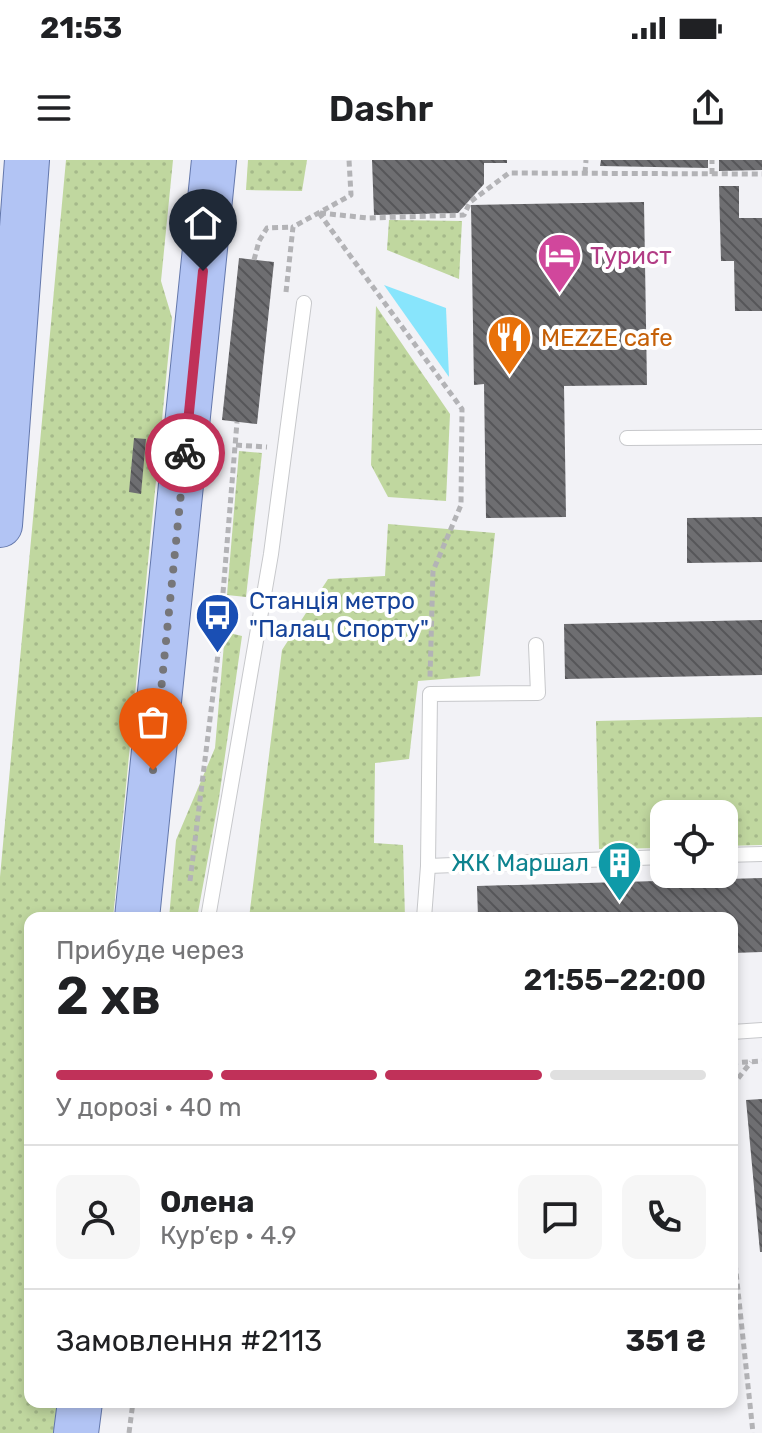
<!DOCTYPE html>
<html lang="uk">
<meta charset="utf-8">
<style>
body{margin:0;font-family:Rubik,sans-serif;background:#f6f6f6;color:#202124;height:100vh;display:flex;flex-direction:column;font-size:30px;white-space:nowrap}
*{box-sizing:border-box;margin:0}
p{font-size:26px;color:#757577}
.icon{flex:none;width:44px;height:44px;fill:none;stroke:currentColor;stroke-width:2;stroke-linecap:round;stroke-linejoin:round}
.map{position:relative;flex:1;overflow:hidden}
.side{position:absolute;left:24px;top:752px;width:714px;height:496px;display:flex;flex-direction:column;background:#fff;border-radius:16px;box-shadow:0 4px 12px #0003}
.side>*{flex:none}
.tools{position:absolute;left:650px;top:640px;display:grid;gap:16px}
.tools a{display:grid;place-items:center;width:88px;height:88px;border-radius:16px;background:#fff;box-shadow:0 4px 12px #0003;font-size:40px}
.pin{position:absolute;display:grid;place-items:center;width:68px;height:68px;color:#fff;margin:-82px -34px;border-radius:50% 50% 50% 0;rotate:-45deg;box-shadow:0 0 8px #0007}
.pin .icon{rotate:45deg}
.courier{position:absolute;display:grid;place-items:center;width:80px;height:80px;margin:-40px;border:6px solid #c03159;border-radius:50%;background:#fff;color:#222;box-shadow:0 2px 10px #0007}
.summary em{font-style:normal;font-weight:600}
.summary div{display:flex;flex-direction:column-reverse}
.summary{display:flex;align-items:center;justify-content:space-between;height:136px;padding:0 32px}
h1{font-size:52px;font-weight:600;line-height:60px}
.bar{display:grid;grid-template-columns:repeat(4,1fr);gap:12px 8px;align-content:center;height:96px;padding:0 32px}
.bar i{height:10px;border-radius:6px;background:#e0e0e0}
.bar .on{background:#c03159}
.bar p{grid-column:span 4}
.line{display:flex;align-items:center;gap:20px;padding:0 32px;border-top:2px solid #e0e0e0}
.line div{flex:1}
.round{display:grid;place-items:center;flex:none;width:84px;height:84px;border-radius:16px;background:#f6f6f6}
.status{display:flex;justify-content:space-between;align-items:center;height:56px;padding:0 40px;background:#fff;direction:ltr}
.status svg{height:22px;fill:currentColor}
header{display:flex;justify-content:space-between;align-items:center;height:104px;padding:0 32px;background:#fff;font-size:36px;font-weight:600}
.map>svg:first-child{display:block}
.grass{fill:url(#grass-dots)}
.water{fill:#88e5fc}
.building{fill:url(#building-back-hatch)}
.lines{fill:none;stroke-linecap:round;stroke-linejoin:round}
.service-casing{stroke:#c7c8cb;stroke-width:16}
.primary-casing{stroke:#6478ac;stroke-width:46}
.path{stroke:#b3b3b6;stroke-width:5;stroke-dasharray:6 4;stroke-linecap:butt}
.service{stroke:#fff;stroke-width:14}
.primary{stroke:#b2c4f4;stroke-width:44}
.done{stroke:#767679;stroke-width:8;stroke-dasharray:0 14.4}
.route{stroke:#c03159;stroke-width:10}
.labels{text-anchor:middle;stroke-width:8;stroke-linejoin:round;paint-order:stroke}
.hotel-label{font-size:24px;fill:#b23c85;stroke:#fff;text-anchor:start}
.food-label{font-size:24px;fill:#c56008;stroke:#fff;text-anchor:start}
.transit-label{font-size:24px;fill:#164399;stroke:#fff;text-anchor:start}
.culture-label{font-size:24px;fill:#0d838f;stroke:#fff;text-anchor:end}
</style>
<div class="status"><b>21:53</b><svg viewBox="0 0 49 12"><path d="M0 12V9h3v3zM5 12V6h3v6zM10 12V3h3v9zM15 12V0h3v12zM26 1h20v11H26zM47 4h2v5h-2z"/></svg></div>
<header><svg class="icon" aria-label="menu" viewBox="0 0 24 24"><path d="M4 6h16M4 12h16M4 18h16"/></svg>Dashr<svg class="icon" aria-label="share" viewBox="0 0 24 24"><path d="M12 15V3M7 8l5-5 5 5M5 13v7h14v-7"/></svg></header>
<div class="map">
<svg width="762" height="1273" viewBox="0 0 762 1273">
<defs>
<pattern id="grass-dots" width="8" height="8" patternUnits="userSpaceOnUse" patternTransform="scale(2)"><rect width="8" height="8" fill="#c0d79f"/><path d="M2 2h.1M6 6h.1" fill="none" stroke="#a5b98a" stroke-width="1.8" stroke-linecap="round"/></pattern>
<pattern id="building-back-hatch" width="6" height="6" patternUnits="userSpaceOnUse" patternTransform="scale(2)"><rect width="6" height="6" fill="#6e6e71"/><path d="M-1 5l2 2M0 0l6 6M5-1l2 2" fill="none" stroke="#565659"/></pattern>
</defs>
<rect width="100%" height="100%" fill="#f2f2f6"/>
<!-- grass -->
<g class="grass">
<polygon points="66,0 173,0 161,121 172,158 113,758 30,758 30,1242 64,1242 60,1273 0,1273 0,717"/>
<polygon points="248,0 307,0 302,31 246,30"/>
<polygon points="389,60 462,61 459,119 387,90"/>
<polygon points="376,146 450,254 446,341 388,337 371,305"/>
<polygon points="239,291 262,293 246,437 227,435"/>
<polygon points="388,364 495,373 480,516 418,521 409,599 375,603 374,683 403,685 405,758 249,758 282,490 328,419 385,416"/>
<polygon points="225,472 242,476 219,638 197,758 169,758 176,680 215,588"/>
<polygon points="762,557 762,685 724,686 724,654 664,654 664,688 599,689 596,561"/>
</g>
<!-- water -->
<polygon class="water" points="384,125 446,148 449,217"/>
<!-- building -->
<g class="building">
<polygon points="372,0 507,0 507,3 484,3 484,24 458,53 374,55"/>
<polygon points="601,0 708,0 708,8 600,6"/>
<polygon points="719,0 762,0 762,10 719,11"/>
<polygon points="719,26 739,26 739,58 762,58 762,151 735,151 734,101 721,101"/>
<polygon points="644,42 647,225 564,226 566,357 486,358 484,224 474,225 471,45"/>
<polygon points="239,98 274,102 257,264 222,260"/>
<polygon points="134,278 146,279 141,334 129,332"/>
<polygon points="762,357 762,402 687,403 687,358"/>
<polygon points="762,460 762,515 565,519 564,464"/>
<polygon points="762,718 762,792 732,793 732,758 478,758 477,726"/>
<polygon points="762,939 762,1092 760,1092 746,940"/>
</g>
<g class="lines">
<defs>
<g id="service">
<polyline points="627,278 762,277"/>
<polyline points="724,695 762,694"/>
<polyline points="428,706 664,697"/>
<polyline points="208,758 271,394 304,143"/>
<polyline points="424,758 428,706 430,534 538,533 536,485"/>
<polyline points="732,872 762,870"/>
</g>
<g id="primary">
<polyline points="0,365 27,0"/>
<polyline points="137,758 214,0"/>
<polyline points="76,1273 80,1242"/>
</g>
</defs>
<!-- service casing -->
<use href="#service" class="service-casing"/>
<!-- primary casing -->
<use href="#primary" class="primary-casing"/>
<!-- path -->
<g class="path">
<polyline points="585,13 586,0"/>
<polyline points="712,14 712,0"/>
<polyline points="319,53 462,249 461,345 433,411 430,517"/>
<polyline points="320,53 368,58 464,55 470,42 509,13 762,14"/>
<polyline points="254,100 259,81 267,68 293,67"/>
<polyline points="286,132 293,67 351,35 349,0"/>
<polyline points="236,285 267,287"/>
<polyline points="190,721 218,494 237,262"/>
<polyline points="732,903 762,901"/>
<polyline points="732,926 751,902"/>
<polyline points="732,1074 753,1273"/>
<polyline points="129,1273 133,1242"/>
</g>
<!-- service -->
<use href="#service" class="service"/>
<!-- primary -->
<use href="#primary" class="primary"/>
</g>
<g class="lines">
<!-- done -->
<polyline class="done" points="153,610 185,293"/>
<!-- route -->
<polyline class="route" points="185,293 203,111"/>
</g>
<!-- icons -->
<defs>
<symbol id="hotel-pin" viewBox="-11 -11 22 30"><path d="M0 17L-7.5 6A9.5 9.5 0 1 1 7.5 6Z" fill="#d1479c" stroke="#fff"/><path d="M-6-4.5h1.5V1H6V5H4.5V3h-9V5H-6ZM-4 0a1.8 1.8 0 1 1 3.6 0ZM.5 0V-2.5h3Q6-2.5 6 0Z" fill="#fff"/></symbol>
<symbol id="restaurant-pin" viewBox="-11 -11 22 30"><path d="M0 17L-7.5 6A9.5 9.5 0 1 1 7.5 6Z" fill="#e8710a" stroke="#fff"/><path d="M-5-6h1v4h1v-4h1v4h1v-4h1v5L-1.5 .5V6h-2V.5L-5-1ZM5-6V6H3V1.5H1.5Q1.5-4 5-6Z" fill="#fff"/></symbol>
<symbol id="bus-pin" viewBox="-11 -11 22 30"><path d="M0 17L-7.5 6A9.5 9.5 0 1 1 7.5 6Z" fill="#1a4fb4" stroke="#fff"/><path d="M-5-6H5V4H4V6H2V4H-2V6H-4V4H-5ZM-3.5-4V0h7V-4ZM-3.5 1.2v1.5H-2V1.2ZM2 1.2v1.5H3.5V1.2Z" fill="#fff"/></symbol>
<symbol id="building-pin" viewBox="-11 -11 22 30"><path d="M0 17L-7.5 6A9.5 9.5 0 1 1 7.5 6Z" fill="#0f9aa8" stroke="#fff"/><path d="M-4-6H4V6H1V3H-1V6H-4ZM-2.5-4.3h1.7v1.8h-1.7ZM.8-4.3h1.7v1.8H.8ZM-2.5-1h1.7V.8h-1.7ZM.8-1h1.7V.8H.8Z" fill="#fff"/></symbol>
</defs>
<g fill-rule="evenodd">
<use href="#hotel-pin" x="534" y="70" width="51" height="69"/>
<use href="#restaurant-pin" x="484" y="152" width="51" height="69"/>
<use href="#bus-pin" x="192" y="430" width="51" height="69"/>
<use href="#building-pin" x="594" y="678" width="51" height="69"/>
</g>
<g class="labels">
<!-- hotel labels -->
<g class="hotel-label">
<text x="590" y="104">Турист</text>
</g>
<!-- food labels -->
<g class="food-label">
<text x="541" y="186">MEZZE cafe</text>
</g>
<!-- transit labels -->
<g class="transit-label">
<text x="249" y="449">Станція метро<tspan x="249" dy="28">"Палац Спорту"</tspan></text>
</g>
<!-- culture labels -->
<g class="culture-label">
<text x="589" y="711">ЖК Маршал</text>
</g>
</g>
</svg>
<div class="tools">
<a><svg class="icon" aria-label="locate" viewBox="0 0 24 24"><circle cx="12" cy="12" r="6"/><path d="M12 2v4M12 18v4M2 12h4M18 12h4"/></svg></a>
</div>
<div class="pin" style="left:153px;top:610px;background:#ea580c"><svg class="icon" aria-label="bag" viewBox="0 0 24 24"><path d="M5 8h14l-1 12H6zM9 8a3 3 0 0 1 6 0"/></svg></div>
<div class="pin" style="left:203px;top:111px;background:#1f2937"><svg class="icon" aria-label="home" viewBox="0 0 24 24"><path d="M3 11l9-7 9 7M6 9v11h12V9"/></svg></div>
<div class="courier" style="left:185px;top:293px"><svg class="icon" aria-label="bike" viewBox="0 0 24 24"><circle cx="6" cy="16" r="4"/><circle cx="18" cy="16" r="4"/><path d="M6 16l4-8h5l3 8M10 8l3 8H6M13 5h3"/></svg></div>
<section class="side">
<div class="summary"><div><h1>2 хв</h1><p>Прибуде через</p></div><em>21:55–22:00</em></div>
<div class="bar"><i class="on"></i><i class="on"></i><i class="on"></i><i></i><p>У дорозі · 40 m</p></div>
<div class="line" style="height:144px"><a class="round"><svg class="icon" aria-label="person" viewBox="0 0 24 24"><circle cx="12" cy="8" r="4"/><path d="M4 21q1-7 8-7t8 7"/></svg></a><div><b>Олена</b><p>Кур’єр · 4.9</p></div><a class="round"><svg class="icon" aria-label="chat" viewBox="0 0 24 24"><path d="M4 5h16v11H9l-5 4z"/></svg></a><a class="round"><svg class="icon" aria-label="phone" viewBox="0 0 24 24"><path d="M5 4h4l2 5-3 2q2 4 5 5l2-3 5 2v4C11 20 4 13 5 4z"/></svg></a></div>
<div class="line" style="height:104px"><div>Замовлення #2113</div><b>351 ₴</b></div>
</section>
</div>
